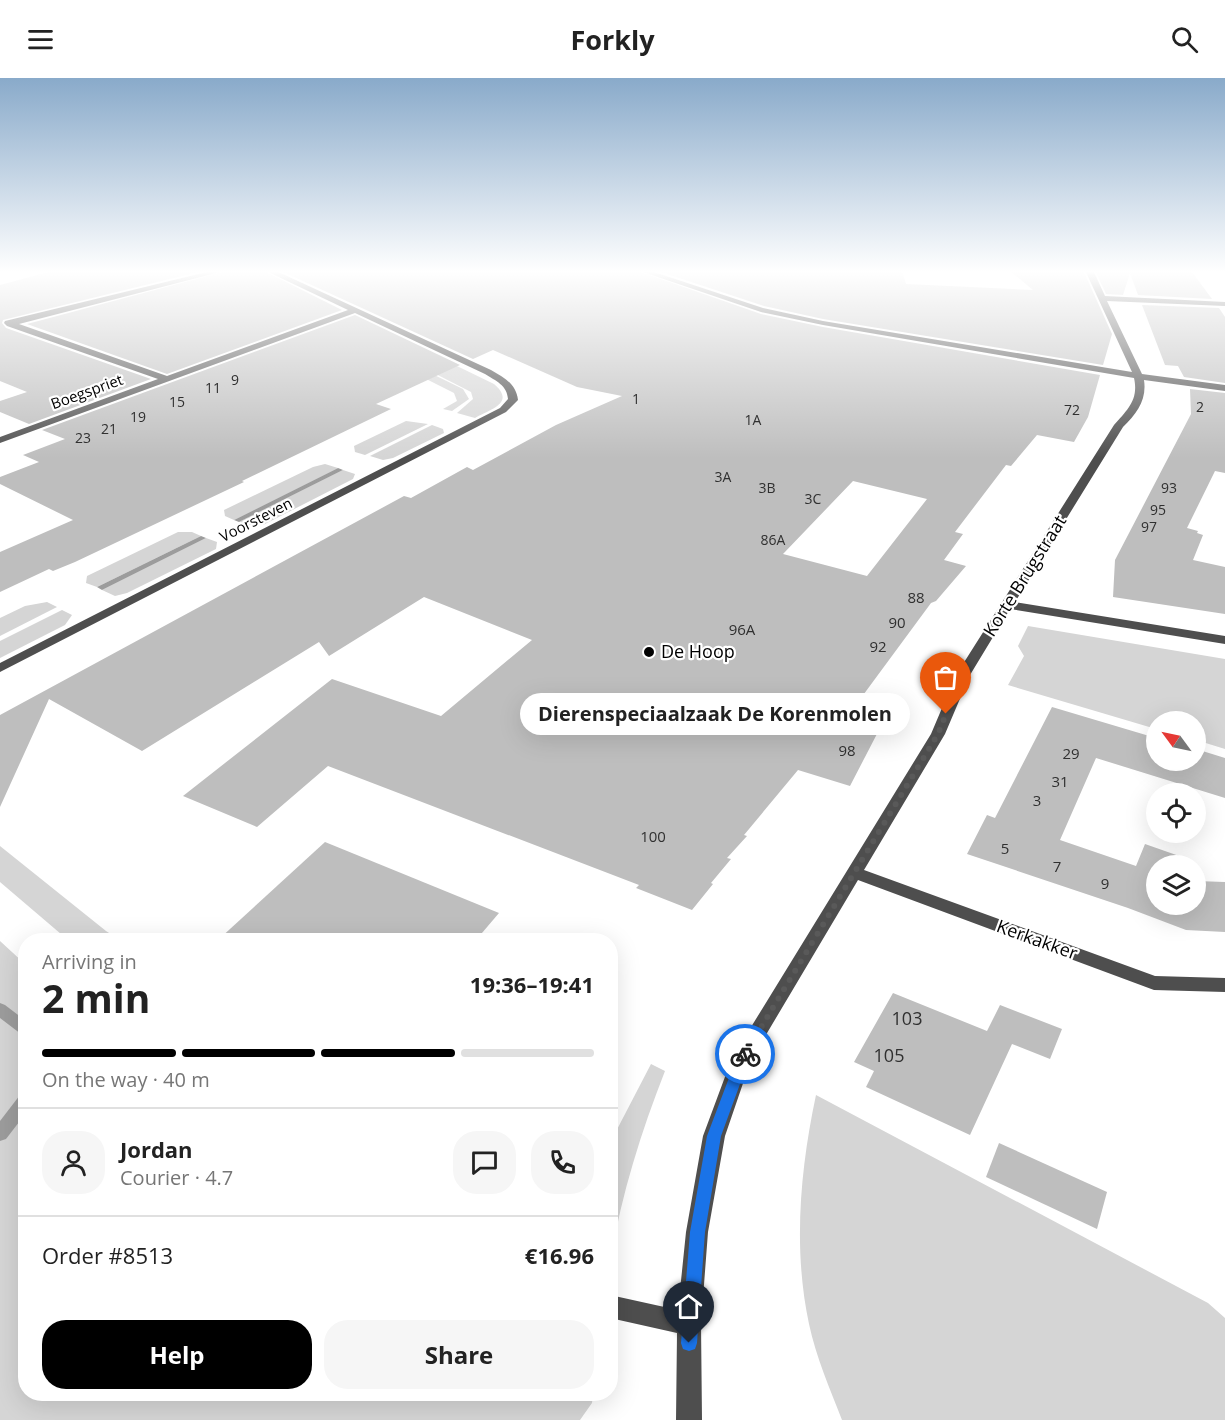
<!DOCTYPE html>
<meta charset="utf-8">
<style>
body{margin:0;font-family:"Open Sans",sans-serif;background:#f6f6f6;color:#222;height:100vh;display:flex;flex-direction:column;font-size:22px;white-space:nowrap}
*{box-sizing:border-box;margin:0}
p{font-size:20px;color:#767676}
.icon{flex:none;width:33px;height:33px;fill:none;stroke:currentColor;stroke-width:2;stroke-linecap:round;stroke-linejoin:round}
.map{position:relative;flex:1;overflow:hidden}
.side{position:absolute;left:18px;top:855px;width:600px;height:468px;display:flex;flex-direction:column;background:#fff;border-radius:24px;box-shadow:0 6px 24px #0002}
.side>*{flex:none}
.needle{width:39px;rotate:303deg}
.controls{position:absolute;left:1146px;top:633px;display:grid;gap:12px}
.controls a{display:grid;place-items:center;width:60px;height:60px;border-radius:50%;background:#fff;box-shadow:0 6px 24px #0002;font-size:30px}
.pin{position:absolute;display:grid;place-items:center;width:51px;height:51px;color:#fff;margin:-62px -26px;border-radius:50% 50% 50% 0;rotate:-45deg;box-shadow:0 0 6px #0007}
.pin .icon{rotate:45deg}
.courier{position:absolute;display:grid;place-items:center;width:60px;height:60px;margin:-30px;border:4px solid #1a73e8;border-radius:50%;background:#fff;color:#222;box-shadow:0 2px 8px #0007}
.bubble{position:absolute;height:42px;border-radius:21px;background:#fff;box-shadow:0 6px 24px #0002;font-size:20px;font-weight:700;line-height:42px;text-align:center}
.headline em{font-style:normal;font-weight:700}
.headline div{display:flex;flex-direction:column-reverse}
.headline{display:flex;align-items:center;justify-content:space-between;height:102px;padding:0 24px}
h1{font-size:39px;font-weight:700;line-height:45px}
.bar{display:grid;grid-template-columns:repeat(4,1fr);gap:9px 6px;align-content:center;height:72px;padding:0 24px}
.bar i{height:8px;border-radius:4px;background:#e0e0e0}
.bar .selected{background:#000}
.bar p{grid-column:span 4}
.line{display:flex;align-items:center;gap:15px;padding:0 24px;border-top:2px solid #e0e0e0}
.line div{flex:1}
.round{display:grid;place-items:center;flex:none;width:63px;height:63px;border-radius:24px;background:#f6f6f6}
.primary-button{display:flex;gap:12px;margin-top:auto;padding:12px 24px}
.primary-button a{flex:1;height:69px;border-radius:24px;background:#000;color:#fff;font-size:24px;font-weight:700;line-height:69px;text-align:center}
.primary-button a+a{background:#f6f6f6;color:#222}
header{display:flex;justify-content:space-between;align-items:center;height:78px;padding:0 24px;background:#fff;font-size:27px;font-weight:700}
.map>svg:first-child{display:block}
.green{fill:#d5d5d5}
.water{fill:#9c9c9c}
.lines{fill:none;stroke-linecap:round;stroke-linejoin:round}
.stream{fill:#9c9c9c;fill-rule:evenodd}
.building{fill:#bebebe;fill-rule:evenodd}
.minor{fill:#4e4e4e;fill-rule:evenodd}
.route{fill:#1a73e8}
.done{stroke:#595959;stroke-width:6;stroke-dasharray:0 10.8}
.poi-dot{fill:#000;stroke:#fff;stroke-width:2}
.labels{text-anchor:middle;stroke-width:4.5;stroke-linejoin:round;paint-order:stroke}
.far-number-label{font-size:14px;fill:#303030}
.far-street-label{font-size:15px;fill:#000;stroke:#fff}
.number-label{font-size:15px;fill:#303030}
.street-label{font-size:18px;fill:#000;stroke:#fff}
.poi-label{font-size:18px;fill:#000;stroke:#fff;text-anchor:start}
.near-number-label{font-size:18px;fill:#303030}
</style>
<header><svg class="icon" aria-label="menu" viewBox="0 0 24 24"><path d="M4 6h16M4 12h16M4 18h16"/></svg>Forkly<svg class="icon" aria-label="search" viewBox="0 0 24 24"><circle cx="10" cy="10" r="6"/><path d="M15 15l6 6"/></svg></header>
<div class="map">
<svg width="1225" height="1342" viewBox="0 0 1225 1342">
<rect width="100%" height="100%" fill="#fff"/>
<!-- green -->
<g class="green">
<path d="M 360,241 L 494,306 C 516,325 491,331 475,340 L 457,335 L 473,321 L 471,314 L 336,245 Z"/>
<polygon points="332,247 463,311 469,321 452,333 443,331 457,323 454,315 325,250"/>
<polygon points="406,343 428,346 365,377 355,374 354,368"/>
<polygon points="432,347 443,351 444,355 393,380 383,382 370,378"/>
<polygon points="325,386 338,390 234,442 225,438 224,432 313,389"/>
<polygon points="343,392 355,396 353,401 263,447 249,447 239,444"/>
<polygon points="178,454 192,454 201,458 97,509 86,505 87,498"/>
<polygon points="206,460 217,464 216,471 127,515 115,518 102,512"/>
<polygon points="47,524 57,529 0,558 0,540 25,528"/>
<polygon points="62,532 72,537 65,547 0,580 0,563"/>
<polygon points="1028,548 1225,581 1225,671 1196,662 1196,644 1156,644 1156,651 1008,607 1024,578 1018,568"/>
<polygon points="0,768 106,853 120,862 68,862 0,804"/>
<polygon points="0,863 25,886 26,1316 593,1316 592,1325 580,1342 0,1342"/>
<path d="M 651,986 L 665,993 C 641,1054 622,1115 611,1179 L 611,1063 Z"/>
<path d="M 816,1017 L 1208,1225 L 1225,1240 L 1225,1342 L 842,1342 C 830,1311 816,1279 809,1246 C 793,1171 800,1092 816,1017 Z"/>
</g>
<!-- water -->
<g class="water">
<polygon points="338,390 343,392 239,444 234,442"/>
<polygon points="201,458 206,460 102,512 97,509"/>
</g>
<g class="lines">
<!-- stream -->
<g class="stream">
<polygon points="0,925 5,927 26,943 26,958 21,956 0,940"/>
<polygon points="26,1015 26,1035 6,1061 0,1063 0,1043 20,1017"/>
</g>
</g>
<!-- building -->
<g class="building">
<polygon points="56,192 206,192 3,242 2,245 6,250 151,301 29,346 0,334 0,323 27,314 0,303 0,207"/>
<polygon points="230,192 262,192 342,232 167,296 27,246"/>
<path d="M 279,192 L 635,192 L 761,236 L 823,249 L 1100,297 L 1088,339 L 1074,364 L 1037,357 L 1011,388 L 1006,387 L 955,454 L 963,456 L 944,482 L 966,488 L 936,523 L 931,525 L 844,643 L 879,652 L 850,708 L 798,692 L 744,757 L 747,758 L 727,780 L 731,781 L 711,805 L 713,806 L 692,832 L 636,810 L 639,807 L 328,688 L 257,749 L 183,718 L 332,601 L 441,638 L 532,562 L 424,519 L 329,578 L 319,564 L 142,673 L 49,621 L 0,729 L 0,637 L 404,418 L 411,420 L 467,389 L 473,392 L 556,347 L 622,318 L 577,309 L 493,272 L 473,281 ZM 853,403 L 927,421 L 867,498 L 783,476 Z"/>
<polygon points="655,192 902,192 906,206 1033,212 1009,192 1083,192 1112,256 1103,287 823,241 764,228"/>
<polygon points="1095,192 1192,194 1212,221 1138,217 1130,195 1123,217 1106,216"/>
<polygon points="1142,227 1219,230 1225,239 1225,305 1184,299 1178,288 1165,287"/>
<polygon points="355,237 460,287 376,326 391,331 242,403 244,404 75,484 53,493 49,491 0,514 0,474 73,442 0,406 0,399 39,384 23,377 65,361 42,352"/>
<polygon points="1190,311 1225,315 1225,395 1215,393 1187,450 1198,453 1197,455 1203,457 1193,482 1225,489 1225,536 1113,519 1115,482 1191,336"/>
<polygon points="1052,629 1156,660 1156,682 1196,682 1196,671 1225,680 1225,720 1096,680 1060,762 1136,788 1145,766 1182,779 1179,788 1156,788 1156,826 1196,826 1196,803 1225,804 1225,854 1186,852 1128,830 967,776 987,737 995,740"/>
<polygon points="325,764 499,835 476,862 218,862"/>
<polygon points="893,915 987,953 1000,927 1062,951 1050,981 1012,966 970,1057 866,1009 874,993 854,984"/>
<polygon points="999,1065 1107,1114 1097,1151 986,1099"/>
</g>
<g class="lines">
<!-- minor -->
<g class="minor">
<path d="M 215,192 L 228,192 L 19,246 L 167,298 L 348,232 L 264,192 L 274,192 L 491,292 C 505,300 516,306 518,322 L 506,334 L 0,594 L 0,585 L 500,330 L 508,321 C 507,307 496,303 485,296 L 355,235 L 0,365 L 0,359 L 158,301 L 7,248 L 4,245 L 5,243 Z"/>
<path d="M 637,192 L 648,192 L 763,230 L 823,243 L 1132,294 L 1085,192 L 1093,192 L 1105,218 L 1225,224 L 1225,228 L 1107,223 L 1142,296 L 1225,307 L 1225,313 L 1144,302 C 1147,322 1137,335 1123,349 L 1015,524 L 1225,558 L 1225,566 L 1010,531 L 970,597 L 945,656 L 864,792 L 1155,898 L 1225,900 L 1225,914 L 1154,912 L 858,802 L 751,982 L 725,1058 L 708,1154 L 701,1246 L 702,1342 L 676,1342 L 677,1255 L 610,1240 L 610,1217 L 678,1232 L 686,1154 L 703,1058 L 732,980 L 931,656 L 956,597 L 1114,347 C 1127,332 1139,322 1134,300 L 823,247 L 761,234 Z"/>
</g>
</g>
<!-- sky -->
<linearGradient id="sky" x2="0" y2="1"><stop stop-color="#89aaca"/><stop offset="0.51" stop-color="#fff"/><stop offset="1" stop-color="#fff" stop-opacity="0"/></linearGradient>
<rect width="1225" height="380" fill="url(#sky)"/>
<!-- route -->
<polygon class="route" points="745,971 751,976 721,1058 705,1154 697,1265 695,1271 689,1273 683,1271 681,1265 690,1154 707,1058 738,976"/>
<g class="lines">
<!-- done -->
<polyline class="done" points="745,976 938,656 946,636"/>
</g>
<!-- markers -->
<circle class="poi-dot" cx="649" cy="574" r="6"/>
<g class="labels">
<!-- far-number labels -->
<g class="far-number-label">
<text x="235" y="307">9</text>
<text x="213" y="315">11</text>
<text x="636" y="326">1</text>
<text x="177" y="329">15</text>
<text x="1200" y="334">2</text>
<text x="1072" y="337">72</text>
<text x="138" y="344">19</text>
<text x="753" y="347">1A</text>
<text x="109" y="356">21</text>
<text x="83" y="365">23</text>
<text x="723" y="404">3A</text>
<text x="767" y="415">3B</text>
<text x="1169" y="415">93</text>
<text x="813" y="426">3C</text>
<text x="1158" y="437">95</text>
<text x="1149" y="454">97</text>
<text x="773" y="467">86A</text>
</g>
<!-- far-street labels -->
<g class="far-street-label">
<text transform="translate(87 314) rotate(-20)" y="5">Boegspriet</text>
<text transform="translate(256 442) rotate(-27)" y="5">Voorsteven</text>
</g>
<!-- number labels -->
<g class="number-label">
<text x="916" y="525">88</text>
<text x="897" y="550">90</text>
<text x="742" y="557">96A</text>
<text x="878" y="574">92</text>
<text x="847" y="678">98</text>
<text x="1071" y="681">29</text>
<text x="1060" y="709">31</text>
<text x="1037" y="728">3</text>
<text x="653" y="764">100</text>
<text x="1005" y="776">5</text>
<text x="1057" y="794">7</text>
<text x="1105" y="811">9</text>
</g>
<!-- street labels -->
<g class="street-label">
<text transform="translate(1025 498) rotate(-58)" y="6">Korte Brugstraat</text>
<text transform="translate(1037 862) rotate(20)" y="6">Kerkakker</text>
</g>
<!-- poi labels -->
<g class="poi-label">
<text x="661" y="580">De Hoop</text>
</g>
<!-- near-number labels -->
<g class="near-number-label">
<text x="907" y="947">103</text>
<text x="889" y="984">105</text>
</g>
</g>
</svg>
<div class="controls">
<a><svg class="needle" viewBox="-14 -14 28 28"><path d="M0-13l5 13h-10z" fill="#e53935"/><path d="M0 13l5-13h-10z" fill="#767676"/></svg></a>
<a><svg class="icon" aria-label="locate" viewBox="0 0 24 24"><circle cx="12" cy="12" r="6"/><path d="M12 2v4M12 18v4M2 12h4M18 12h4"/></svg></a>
<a><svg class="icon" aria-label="layers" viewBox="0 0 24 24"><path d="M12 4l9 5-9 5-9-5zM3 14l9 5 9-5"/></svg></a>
</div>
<div class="pin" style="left:946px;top:636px;background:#ea580c"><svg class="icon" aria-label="bag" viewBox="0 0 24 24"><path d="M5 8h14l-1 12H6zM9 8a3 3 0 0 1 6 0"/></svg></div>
<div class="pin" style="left:689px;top:1265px;background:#1f2937"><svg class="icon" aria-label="home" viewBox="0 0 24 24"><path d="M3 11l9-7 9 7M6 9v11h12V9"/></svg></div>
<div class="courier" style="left:745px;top:976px"><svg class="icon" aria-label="bike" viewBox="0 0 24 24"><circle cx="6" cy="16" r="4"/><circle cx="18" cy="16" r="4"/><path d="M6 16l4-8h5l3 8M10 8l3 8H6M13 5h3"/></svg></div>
<div class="bubble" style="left:520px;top:615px;width:390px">Dierenspeciaalzaak De Korenmolen</div>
<section class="side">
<div class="headline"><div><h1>2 min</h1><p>Arriving in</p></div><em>19:36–19:41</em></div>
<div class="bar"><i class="selected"></i><i class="selected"></i><i class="selected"></i><i></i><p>On the way · 40 m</p></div>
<div class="line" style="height:108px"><a class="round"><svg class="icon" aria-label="person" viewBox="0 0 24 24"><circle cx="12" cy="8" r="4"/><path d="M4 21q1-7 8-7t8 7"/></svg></a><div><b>Jordan</b><p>Courier · 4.7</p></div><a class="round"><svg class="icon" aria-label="chat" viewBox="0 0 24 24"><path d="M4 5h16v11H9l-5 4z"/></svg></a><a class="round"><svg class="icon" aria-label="phone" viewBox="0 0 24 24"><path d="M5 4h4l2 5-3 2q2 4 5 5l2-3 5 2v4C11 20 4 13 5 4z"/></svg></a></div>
<div class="line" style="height:78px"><div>Order #8513</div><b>€16.96</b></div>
<div class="primary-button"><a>Help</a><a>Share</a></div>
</section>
</div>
